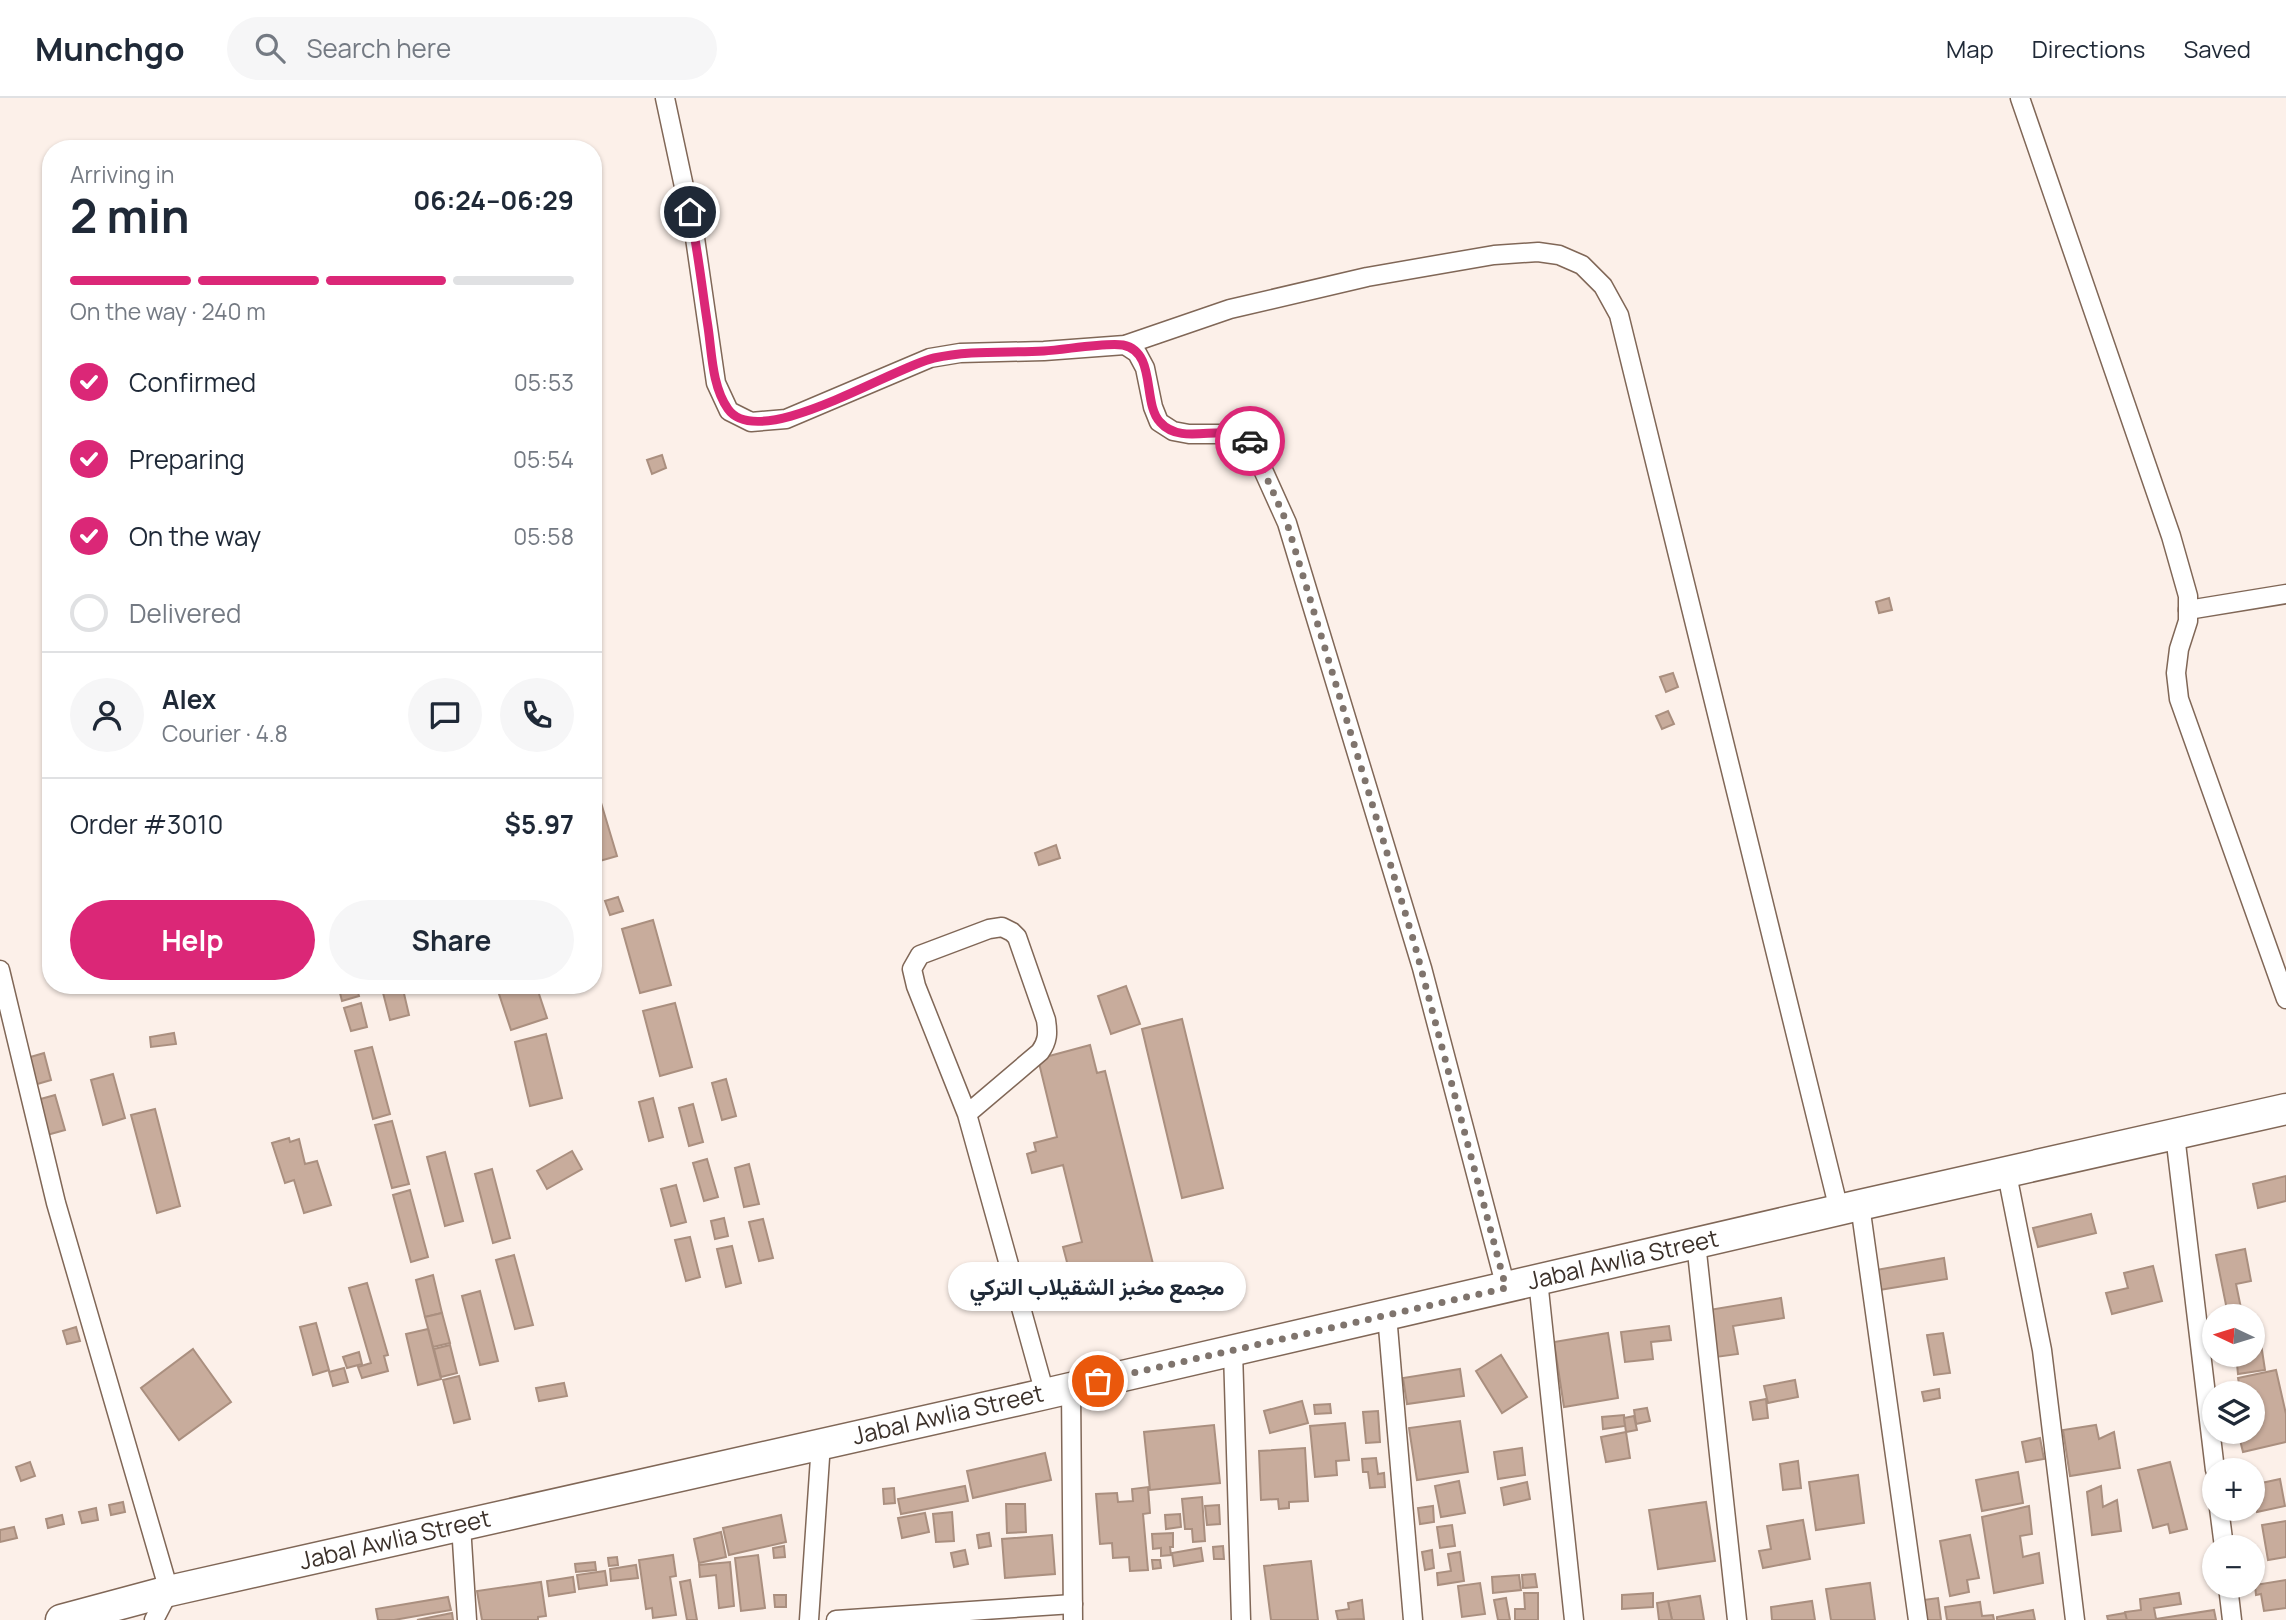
<!DOCTYPE html>
<meta charset="utf-8">
<style>
body{margin:0;font-family:Manrope,Vazirmatn,sans-serif;background:#f6f6f7;color:#1f2937;height:100vh;display:flex;flex-direction:column;font-size:26px;white-space:nowrap}
*{box-sizing:border-box;margin:0}
p{font-size:23px;color:#747a83}
.icon{flex:none;width:38px;height:38px;fill:none;stroke:currentColor;stroke-width:2;stroke-linecap:round;stroke-linejoin:round}
.map{position:relative;flex:1;overflow:hidden}
.drawer{position:absolute;left:42px;top:42px;width:560px;height:854px;display:flex;flex-direction:column;background:#fff;border-radius:28px;box-shadow:0 2px 5px #0004}
.drawer>*{flex:none}
.needle{width:46px;rotate:274deg}
.tools{position:absolute;left:2202px;top:1206px;display:grid;gap:14px}
.tools a{display:grid;place-items:center;width:63px;height:63px;border-radius:50%;background:#fff;box-shadow:0 2px 5px #0004;font-size:35px}
.pin{position:absolute;display:grid;place-items:center;width:60px;height:60px;color:#fff;margin:-30px;border:4px solid #fff;border-radius:50%;box-shadow:0 2px 7px #0007}
.courier{position:absolute;display:grid;place-items:center;width:70px;height:70px;margin:-35px;border:5px solid #db2777;border-radius:50%;background:#fff;color:#222;box-shadow:0 2px 9px #0007}
.bubble{position:absolute;height:49px;border-radius:24px;background:#fff;box-shadow:0 2px 5px #0004;font-size:23px;font-weight:700;line-height:49px;text-align:center}
.summary em{font-style:normal;font-weight:700}
.summary div{display:flex;flex-direction:column-reverse}
.summary{display:flex;align-items:center;justify-content:space-between;height:119px;padding:0 28px}
h1{font-size:46px;font-weight:700;line-height:52px}
.bar{display:grid;grid-template-columns:repeat(4,1fr);gap:10px 7px;align-content:center;height:84px;padding:0 28px}
.bar i{height:9px;border-radius:5px;background:#e0e1e3}
.bar .current{background:#db2777}
.bar p{grid-column:span 4}
.line{display:flex;align-items:center;gap:18px;padding:0 28px;border-top:2px solid #e0e1e3}
.line div{flex:1}
.round{display:grid;place-items:center;flex:none;width:74px;height:74px;border-radius:37px;background:#f6f6f7}
ol{padding:0 28px;list-style:none}
li{display:flex;align-items:center;gap:21px;height:77px}
li p{margin-inline-start:auto}
li .icon{padding:7px;border-radius:50%;background:#db2777;color:#fff;stroke-width:4}
li:last-child{color:#747a83}
li i{width:38px;height:38px;border:4px solid #e0e1e3;border-radius:50%}
.cta{display:flex;gap:14px;margin-top:auto;padding:14px 28px}
.cta a{flex:1;height:80px;border-radius:42px;background:#db2777;color:#fff;font-size:28px;font-weight:700;line-height:80px;text-align:center}
.cta a+a{background:#f6f6f7;color:#1f2937}
header{display:flex;align-items:center;gap:42px;box-sizing:border-box;height:98px;padding:0 35px;background:#fff;border-bottom:2px solid #e0e1e3}
header strong{font-size:33px}
nav{display:flex;gap:38px;margin-inline-start:auto;font-size:24px}
.search{width:490px;height:63px;background:#f6f6f7;display:flex;align-items:center;gap:18px;box-sizing:border-box;padding:0 24px;border-radius:38px;color:#747a83;font-size:26px}
.map>svg:first-child{display:block}
.building{fill:#c8ac9c;stroke:#aa8f7f;stroke-width:2}
.lines{fill:none;stroke-linecap:round;stroke-linejoin:round}
.minor-casing{stroke:#806757;stroke-width:21}
.trunk-casing{stroke:#806757;stroke-width:33}
.minor{stroke:#fff;stroke-width:18}
.trunk{stroke:#fff;stroke-width:30}
.done{stroke:#7f746d;stroke-width:7;stroke-dasharray:0 12.6}
.route{stroke:#db2777;stroke-width:9}
.labels{text-anchor:middle;stroke-width:6;stroke-linejoin:round;paint-order:stroke}
.street-label{font-size:24px;fill:#3c312a;stroke:#fff}
</style>
<header>
<strong>Munchgo</strong>
<div class="search"><svg class="icon" aria-label="search" viewBox="0 0 24 24"><circle cx="10" cy="10" r="6"/><path d="M15 15l6 6"/></svg>Search here</div>
<nav><a>Map</a><a>Directions</a><a>Saved</a></nav>
</header>
<div class="map">
<svg width="2286" height="1522" viewBox="0 0 2286 1522">
<rect width="100%" height="100%" fill="#fcf0e9"/>
<!-- building -->
<g class="building">
<polygon points="662,357 666,370 652,376 647,362"/>
<polygon points="1889,500 1892,512 1879,515 1876,504"/>
<polygon points="1673,575 1678,589 1666,594 1660,579"/>
<polygon points="1668,613 1674,626 1662,631 1656,618"/>
<polygon points="596,688 617,758 593,765 593,689"/>
<polygon points="1056,747 1060,760 1039,767 1035,755"/>
<polygon points="618,799 623,813 610,817 605,803"/>
<polygon points="653,822 671,887 640,895 622,831"/>
<polygon points="338,887 356,887 359,898 342,903"/>
<polygon points="381,887 402,887 409,917 390,922"/>
<polygon points="496,887 536,887 547,920 511,932"/>
<polygon points="1126,888 1140,926 1111,936 1098,898"/>
<polygon points="361,905 367,929 351,933 344,910"/>
<polygon points="675,905 692,969 660,978 643,913"/>
<polygon points="1182,921 1223,1090 1182,1100 1142,931"/>
<polygon points="174,935 176,946 151,949 150,939"/>
<polygon points="546,936 562,1000 530,1008 515,944"/>
<polygon points="1090,947 1097,975 1105,973 1154,1170 1074,1191 1063,1149 1082,1144 1063,1067 1032,1075 1027,1056 1036,1053 1034,1045 1057,1039 1038,961"/>
<polygon points="372,949 390,1016 373,1021 355,953"/>
<polygon points="44,955 51,982 34,987 27,960"/>
<polygon points="113,976 125,1020 103,1027 91,982"/>
<polygon points="726,981 736,1018 722,1022 712,985"/>
<polygon points="55,997 65,1032 47,1037 37,1002"/>
<polygon points="653,1000 663,1039 649,1043 639,1004"/>
<polygon points="693,1006 703,1044 689,1048 679,1010"/>
<polygon points="155,1011 180,1108 157,1115 131,1017"/>
<polygon points="392,1023 409,1086 392,1090 375,1027"/>
<polygon points="289,1040 290,1044 299,1041 305,1066 317,1063 331,1107 304,1115 294,1082 285,1085 272,1045"/>
<polygon points="572,1053 582,1071 547,1091 537,1073"/>
<polygon points="445,1054 463,1123 445,1128 427,1059"/>
<polygon points="707,1061 718,1099 704,1103 693,1065"/>
<polygon points="749,1066 759,1106 744,1109 735,1070"/>
<polygon points="492,1071 510,1140 493,1145 475,1076"/>
<polygon points="2286,1078 2286,1103 2258,1110 2253,1086"/>
<polygon points="676,1087 686,1124 671,1128 661,1091"/>
<polygon points="410,1092 428,1159 411,1164 393,1097"/>
<polygon points="2091,1116 2096,1135 2038,1149 2033,1130"/>
<polygon points="724,1120 728,1138 715,1141 711,1123"/>
<polygon points="763,1121 773,1160 759,1163 749,1124"/>
<polygon points="690,1139 700,1179 686,1183 675,1142"/>
<polygon points="732,1148 741,1185 726,1189 717,1151"/>
<polygon points="2245,1151 2251,1183 2236,1186 2242,1215 2228,1217 2216,1157"/>
<polygon points="514,1157 533,1227 515,1231 496,1162"/>
<polygon points="1944,1160 1947,1181 1879,1192 1876,1172"/>
<polygon points="2153,1168 2162,1203 2112,1216 2106,1195 2128,1190 2124,1175"/>
<polygon points="433,1177 442,1215 425,1219 416,1182"/>
<polygon points="367,1185 388,1257 384,1258 388,1273 362,1280 358,1269 371,1265 349,1190"/>
<polygon points="480,1193 498,1263 480,1267 462,1198"/>
<polygon points="1781,1200 1784,1220 1733,1228 1738,1256 1716,1259 1709,1212"/>
<polygon points="442,1215 450,1245 433,1249 425,1219"/>
<polygon points="316,1225 329,1272 313,1277 300,1229"/>
<polygon points="1669,1228 1671,1242 1651,1244 1653,1261 1625,1264 1621,1234"/>
<polygon points="76,1229 80,1243 67,1246 63,1233"/>
<polygon points="428,1231 441,1281 418,1287 406,1236"/>
<polygon points="1608,1235 1618,1300 1564,1309 1554,1244"/>
<polygon points="1943,1235 1950,1275 1934,1277 1927,1237"/>
<polygon points="2260,1239 2265,1272 2238,1276 2236,1256 2252,1256 2252,1241"/>
<polygon points="450,1247 457,1275 441,1279 434,1251"/>
<polygon points="193,1251 231,1304 179,1342 141,1290"/>
<polygon points="359,1254 362,1266 347,1270 343,1259"/>
<polygon points="1501,1257 1527,1299 1502,1315 1476,1273"/>
<polygon points="344,1270 348,1284 333,1288 329,1274"/>
<polygon points="1460,1271 1464,1298 1407,1306 1403,1280"/>
<polygon points="2276,1272 2286,1316 2286,1344 2243,1354 2238,1334 2252,1334 2252,1295 2241,1295 2238,1280"/>
<polygon points="459,1278 470,1321 454,1325 443,1282"/>
<polygon points="1795,1282 1798,1299 1768,1305 1764,1288"/>
<polygon points="564,1285 567,1298 539,1303 536,1290"/>
<polygon points="1939,1291 1940,1300 1924,1303 1922,1294"/>
<polygon points="1766,1301 1768,1320 1753,1322 1750,1304"/>
<polygon points="1302,1303 1308,1325 1270,1335 1264,1313"/>
<polygon points="1330,1306 1331,1315 1315,1316 1314,1307"/>
<polygon points="1647,1310 1650,1323 1636,1326 1634,1312"/>
<polygon points="1378,1313 1380,1344 1366,1345 1363,1314"/>
<polygon points="1624,1317 1625,1328 1603,1331 1602,1319"/>
<polygon points="1634,1318 1637,1332 1626,1334 1624,1320"/>
<polygon points="1460,1323 1468,1374 1417,1382 1409,1330"/>
<polygon points="1345,1325 1349,1362 1336,1363 1337,1377 1315,1379 1310,1328"/>
<polygon points="1214,1327 1220,1385 1150,1392 1144,1334"/>
<polygon points="2096,1327 2099,1341 2114,1334 2120,1370 2070,1378 2063,1332"/>
<polygon points="1626,1334 1630,1360 1606,1364 1601,1339"/>
<polygon points="2040,1340 2044,1361 2026,1364 2022,1344"/>
<polygon points="1305,1350 1308,1403 1289,1404 1289,1410 1279,1411 1278,1401 1261,1402 1259,1353"/>
<polygon points="1522,1350 1525,1377 1498,1381 1494,1354"/>
<polygon points="1045,1355 1051,1382 973,1400 967,1373"/>
<polygon points="1376,1360 1378,1376 1384,1375 1385,1389 1370,1390 1368,1374 1363,1374 1362,1361"/>
<polygon points="1798,1363 1801,1390 1783,1392 1780,1366"/>
<polygon points="30,1364 35,1378 21,1383 16,1369"/>
<polygon points="2170,1364 2187,1431 2170,1435 2168,1426 2153,1430 2138,1372"/>
<polygon points="2018,1374 2023,1405 1982,1413 1976,1382"/>
<polygon points="1858,1377 1864,1425 1816,1432 1809,1384"/>
<polygon points="2280,1381 2285,1408 2257,1414 2252,1387"/>
<polygon points="1459,1383 1465,1415 1441,1419 1435,1388"/>
<polygon points="1527,1384 1530,1401 1504,1407 1501,1390"/>
<polygon points="965,1388 968,1403 901,1416 898,1401"/>
<polygon points="2101,1388 2103,1409 2117,1402 2121,1433 2092,1437 2087,1394"/>
<polygon points="1148,1389 1150,1415 1143,1416 1148,1472 1130,1473 1129,1459 1113,1460 1112,1445 1100,1446 1096,1396 1117,1395 1118,1404 1133,1403 1132,1391"/>
<polygon points="894,1390 895,1405 884,1406 883,1391"/>
<polygon points="1202,1399 1205,1443 1193,1444 1192,1431 1185,1431 1182,1401"/>
<polygon points="123,1404 125,1414 111,1417 109,1407"/>
<polygon points="1706,1404 1715,1463 1658,1471 1649,1412"/>
<polygon points="1006,1406 1025,1406 1026,1434 1007,1435"/>
<polygon points="1219,1407 1220,1426 1207,1427 1205,1408"/>
<polygon points="1433,1408 1434,1424 1420,1426 1418,1410"/>
<polygon points="2029,1408 2032,1436 2020,1438 2023,1459 2039,1455 2043,1485 1994,1495 1982,1419"/>
<polygon points="96,1410 98,1422 82,1425 79,1414"/>
<polygon points="952,1414 954,1443 936,1444 933,1416"/>
<polygon points="925,1415 929,1434 902,1440 898,1420"/>
<polygon points="1180,1416 1181,1429 1166,1431 1165,1417"/>
<polygon points="62,1417 64,1426 48,1430 46,1421"/>
<polygon points="781,1417 786,1444 729,1457 723,1430"/>
<polygon points="1803,1422 1810,1461 1763,1470 1759,1453 1771,1451 1767,1428"/>
<polygon points="2286,1423 2286,1459 2268,1462 2262,1427"/>
<polygon points="1452,1427 1455,1448 1440,1450 1437,1429"/>
<polygon points="14,1429 17,1440 0,1444 0,1432"/>
<polygon points="721,1434 726,1459 699,1465 694,1441"/>
<polygon points="989,1435 991,1448 979,1450 977,1437"/>
<polygon points="1173,1435 1173,1449 1170,1449 1171,1457 1161,1458 1161,1450 1153,1451 1152,1436"/>
<polygon points="1052,1437 1055,1476 1005,1480 1002,1441"/>
<polygon points="1970,1437 1979,1480 1967,1482 1969,1494 1950,1498 1940,1443"/>
<polygon points="784,1448 785,1459 774,1460 773,1450"/>
<polygon points="1223,1448 1224,1461 1214,1461 1213,1449"/>
<polygon points="1201,1450 1203,1463 1174,1468 1172,1455"/>
<polygon points="965,1452 968,1466 954,1469 951,1455"/>
<polygon points="1432,1452 1434,1470 1425,1472 1422,1454"/>
<polygon points="1460,1454 1464,1483 1438,1487 1437,1475 1451,1473 1448,1456"/>
<polygon points="673,1457 676,1478 670,1479 676,1517 653,1520 652,1510 646,1511 639,1462"/>
<polygon points="758,1457 765,1510 741,1513 735,1460"/>
<polygon points="617,1459 618,1467 609,1468 608,1460"/>
<polygon points="1152,1462 1160,1462 1161,1470 1153,1471"/>
<polygon points="1311,1463 1318,1522 1271,1522 1264,1468"/>
<polygon points="595,1464 596,1472 576,1474 575,1466"/>
<polygon points="730,1464 734,1508 719,1510 716,1477 700,1479 699,1467"/>
<polygon points="636,1467 638,1480 611,1483 610,1471"/>
<polygon points="605,1473 607,1487 579,1491 577,1477"/>
<polygon points="1535,1476 1537,1489 1523,1490 1522,1477"/>
<polygon points="1519,1477 1521,1492 1493,1495 1492,1479"/>
<polygon points="573,1479 575,1494 549,1498 547,1483"/>
<polygon points="690,1482 697,1522 687,1522 680,1484"/>
<polygon points="2286,1482 2286,1510 2264,1513 2261,1496 2256,1497 2255,1487"/>
<polygon points="541,1484 546,1518 538,1519 538,1522 482,1522 477,1493"/>
<polygon points="1480,1485 1485,1516 1462,1519 1458,1488"/>
<polygon points="1870,1485 1875,1522 1831,1522 1826,1491"/>
<polygon points="1524,1495 1538,1495 1538,1522 1515,1522 1515,1511 1525,1511"/>
<polygon points="1653,1495 1653,1509 1622,1511 1622,1497"/>
<polygon points="2179,1495 2181,1506 2154,1510 2156,1521 2214,1512 2216,1522 2126,1522 2125,1514 2141,1512 2140,1501"/>
<polygon points="774,1497 786,1497 786,1509 775,1509"/>
<polygon points="1700,1498 1704,1522 1672,1522 1668,1503"/>
<polygon points="448,1499 451,1512 394,1522 378,1522 376,1511"/>
<polygon points="1506,1500 1510,1522 1498,1522 1494,1502"/>
<polygon points="1938,1500 1941,1522 1926,1522 1923,1502"/>
<polygon points="1362,1502 1364,1521 1338,1522 1336,1513 1349,1511 1348,1505"/>
<polygon points="1668,1503 1672,1522 1659,1522 1657,1505"/>
<polygon points="1812,1503 1815,1522 1772,1522 1771,1509"/>
<polygon points="1980,1504 1982,1518 1993,1517 1994,1522 1947,1522 1945,1509"/>
<polygon points="2033,1512 2035,1522 1997,1522 1997,1519"/>
<polygon points="452,1515 453,1522 417,1522"/>
<polygon points="2125,1515 2127,1522 2108,1522 2107,1518"/>
</g>
<g class="lines">
<defs>
<g id="minor">
<polyline points="665,0 695,140 716,285 729,313 751,324 786,321 930,260 960,255 1044,253 1125,247 1230,211 1367,179 1494,157 1538,154 1559,157 1582,167 1603,188 1619,217 1839,1112"/>
<polyline points="2020,0 2171,438 2188,498 2188,523 2179,551 2176,575 2179,601 2286,901"/>
<polyline points="1125,247 1137,255 1145,270 1153,309 1159,324 1173,333 1189,336 1235,336 1250,343 1287,425 1422,870 1506,1190"/>
<polyline points="2188,512 2286,496"/>
<polyline points="0,872 56,1105 169,1493 154,1522"/>
<path d="M 967,1016 L 1040,954 C 1048,943 1048,935 1046,922 L 1017,839 L 1012,834 L 1002,829 L 989,831 L 920,857 L 912,871 L 916,888 L 967,1016 L 1045,1296"/>
<polyline points="2175,1037 2215,1372"/>
<polyline points="2007,1076 2042,1252 2075,1522"/>
<polyline points="1860,1107 1918,1522"/>
<polyline points="1696,1145 1737,1522"/>
<polyline points="1538,1182 1574,1522"/>
<polyline points="1387,1217 1413,1522"/>
<polyline points="1233,1253 1241,1522"/>
<polyline points="1071,1289 1073,1522"/>
<polyline points="2219,1410 2224,1449"/>
<polyline points="461,1427 467,1522"/>
<polyline points="2228,1488 2232,1522"/>
<polyline points="809,1522 821,1345"/>
<polyline points="836,1522 1073,1506"/>
</g>
<polyline id="trunk" points="61,1522 169,1493 1045,1296 1860,1107 2286,1011"/>
</defs>
<!-- minor casing -->
<use href="#minor" class="minor-casing"/>
<!-- trunk casing -->
<use href="#trunk" class="trunk-casing"/>
<!-- minor -->
<use href="#minor" class="minor"/>
<!-- trunk -->
<use href="#trunk" class="trunk"/>
</g>
<g class="lines">
<!-- done -->
<polyline class="done" points="1098,1283 1506,1190 1414,844 1287,425 1250,343"/>
<!-- route -->
<path class="route" d="M 690,114 C 698,152 702,191 708,229 C 712,256 712,288 728,311 C 759,355 893,269 934,260 C 970,252 1007,255 1044,253 C 1064,252 1106,244 1123,247 C 1157,254 1142,305 1160,324 C 1179,346 1213,330 1236,336 C 1241,337 1246,341 1250,343"/>
</g>
<g class="labels">
<!-- street labels -->
<g class="street-label">
<text transform="translate(1623 1162) rotate(-13)" y="8">Jabal Awlia Street</text>
<text transform="translate(948 1317) rotate(-13)" y="8">Jabal Awlia Street</text>
<text transform="translate(395 1442) rotate(-13)" y="8">Jabal Awlia Street</text>
</g>
</g>
</svg>
<div class="tools">
<a><svg class="needle" viewBox="-14 -14 28 28"><path d="M0-13l5 13h-10z" fill="#e53935"/><path d="M0 13l5-13h-10z" fill="#747a83"/></svg></a>
<a><svg class="icon" aria-label="layers" viewBox="0 0 24 24"><path d="M12 4l9 5-9 5-9-5zM3 14l9 5 9-5"/></svg></a>
<a>+</a>
<a>−</a>
</div>
<div class="pin" style="left:1098px;top:1283px;background:#ea580c"><svg class="icon" aria-label="bag" viewBox="0 0 24 24"><path d="M5 8h14l-1 12H6zM9 8a3 3 0 0 1 6 0"/></svg></div>
<div class="pin" style="left:690px;top:114px;background:#1f2937"><svg class="icon" aria-label="home" viewBox="0 0 24 24"><path d="M3 11l9-7 9 7M6 9v11h12V9"/></svg></div>
<div class="courier" style="left:1250px;top:343px"><svg class="icon" aria-label="car" viewBox="0 0 24 24"><path d="M5 17H2v-5l4-1 3-4h7l3 4 3 1v5h-3M9 17h6M6 11h13"/><circle cx="7" cy="17" r="2"/><circle cx="17" cy="17" r="2"/></svg></div>
<div class="bubble" style="left:948px;top:1164px;width:298px">مجمع مخبز الشقيلاب التركي</div>
<section class="drawer">
<div class="summary"><div><h1>2 min</h1><p>Arriving in</p></div><em>06:24–06:29</em></div>
<div class="bar"><i class="current"></i><i class="current"></i><i class="current"></i><i></i><p>On the way · 240 m</p></div>
<ol>
<li><svg class="icon" aria-label="check" viewBox="0 0 24 24"><path d="M5 12l5 5 9-10"/></svg>Confirmed<p>05:53</p></li>
<li><svg class="icon" aria-label="check" viewBox="0 0 24 24"><path d="M5 12l5 5 9-10"/></svg>Preparing<p>05:54</p></li>
<li><svg class="icon" aria-label="check" viewBox="0 0 24 24"><path d="M5 12l5 5 9-10"/></svg>On the way<p>05:58</p></li>
<li><i></i>Delivered</li>
</ol>
<div class="line" style="height:126px"><a class="round"><svg class="icon" aria-label="person" viewBox="0 0 24 24"><circle cx="12" cy="8" r="4"/><path d="M4 21q1-7 8-7t8 7"/></svg></a><div><b>Alex</b><p>Courier · 4.8</p></div><a class="round"><svg class="icon" aria-label="chat" viewBox="0 0 24 24"><path d="M4 5h16v11H9l-5 4z"/></svg></a><a class="round"><svg class="icon" aria-label="phone" viewBox="0 0 24 24"><path d="M5 4h4l2 5-3 2q2 4 5 5l2-3 5 2v4C11 20 4 13 5 4z"/></svg></a></div>
<div class="line" style="height:91px"><div>Order #3010</div><b>$5.97</b></div>
<div class="cta"><a>Help</a><a>Share</a></div>
</section>
</div>
